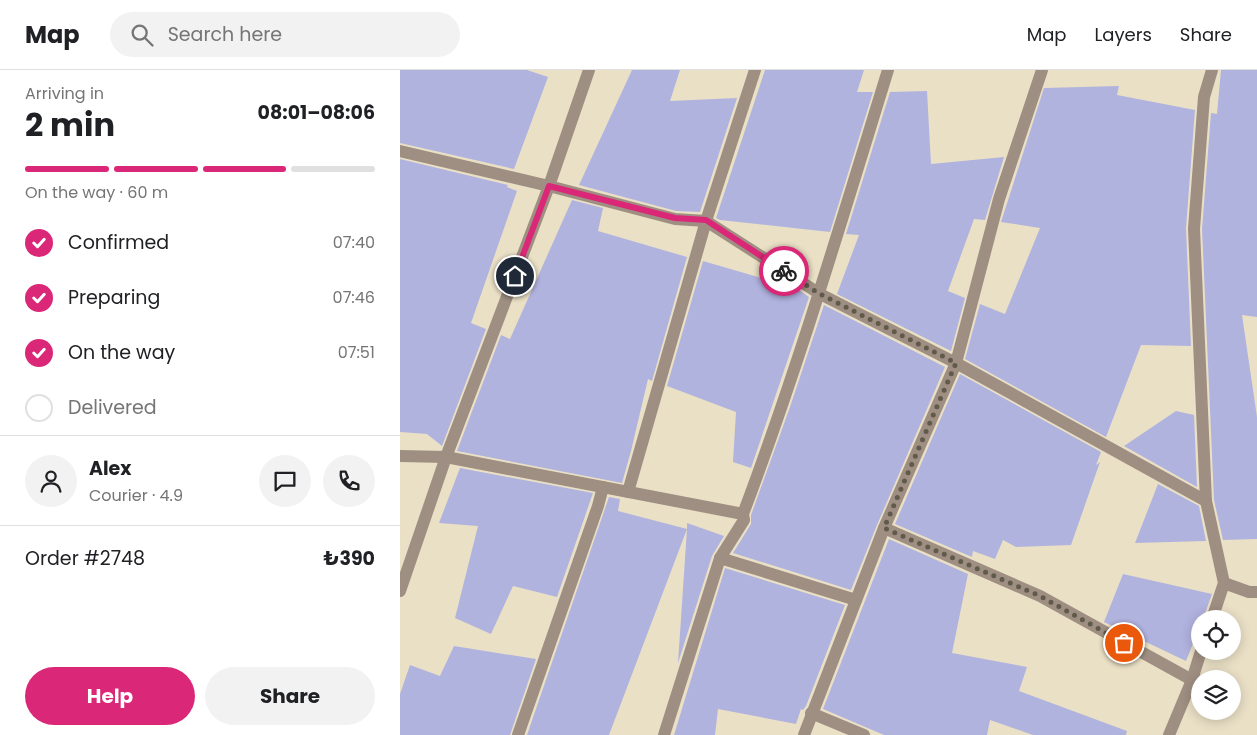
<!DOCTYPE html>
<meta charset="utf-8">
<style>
body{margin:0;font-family:Poppins,sans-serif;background:#f2f2f2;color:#202124;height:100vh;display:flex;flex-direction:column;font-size:19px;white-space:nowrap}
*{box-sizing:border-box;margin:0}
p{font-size:16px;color:#757577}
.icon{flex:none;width:28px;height:28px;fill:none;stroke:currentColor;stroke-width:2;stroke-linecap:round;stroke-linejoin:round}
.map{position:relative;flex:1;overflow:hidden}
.drawer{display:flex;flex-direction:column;background:#fff;width:400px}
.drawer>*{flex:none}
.tools{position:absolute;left:791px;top:540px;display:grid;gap:10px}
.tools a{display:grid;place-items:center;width:50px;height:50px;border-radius:50%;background:#fff;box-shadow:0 2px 12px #0003;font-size:25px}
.pin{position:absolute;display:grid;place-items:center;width:42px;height:42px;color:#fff;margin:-21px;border:2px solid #fff;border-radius:50%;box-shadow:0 1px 5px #0007}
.courier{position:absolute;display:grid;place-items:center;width:50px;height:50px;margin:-25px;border:4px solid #db2777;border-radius:50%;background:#fff;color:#222;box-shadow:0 1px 6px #0007}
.headline em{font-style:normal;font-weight:700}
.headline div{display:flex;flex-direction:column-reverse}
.headline{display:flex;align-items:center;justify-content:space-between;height:85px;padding:0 25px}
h1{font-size:32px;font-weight:700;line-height:38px}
.bar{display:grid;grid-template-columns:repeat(4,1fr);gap:8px 5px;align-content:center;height:60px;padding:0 25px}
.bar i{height:6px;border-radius:4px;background:#e0e0e0}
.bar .on{background:#db2777}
.bar p{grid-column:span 4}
.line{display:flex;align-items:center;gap:12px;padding:0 25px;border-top:1px solid #e0e0e0}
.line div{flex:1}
.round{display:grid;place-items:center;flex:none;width:52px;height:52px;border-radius:26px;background:#f2f2f2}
ol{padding:0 25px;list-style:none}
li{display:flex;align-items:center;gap:15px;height:55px}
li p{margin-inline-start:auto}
li .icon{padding:5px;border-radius:50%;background:#db2777;color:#fff;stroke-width:4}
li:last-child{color:#757577}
li i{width:28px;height:28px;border:2px solid #e0e0e0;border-radius:50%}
.action{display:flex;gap:10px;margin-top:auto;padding:10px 25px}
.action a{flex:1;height:58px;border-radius:30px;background:#db2777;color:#fff;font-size:20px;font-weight:700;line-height:58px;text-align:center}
.action a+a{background:#f2f2f2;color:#202124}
header{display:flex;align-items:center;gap:30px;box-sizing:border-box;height:70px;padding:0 25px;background:#fff;border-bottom:1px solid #e0e0e0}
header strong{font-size:24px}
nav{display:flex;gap:28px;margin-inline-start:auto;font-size:18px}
.search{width:350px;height:45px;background:#f2f2f2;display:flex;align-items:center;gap:12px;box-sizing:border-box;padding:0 18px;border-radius:28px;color:#757577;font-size:19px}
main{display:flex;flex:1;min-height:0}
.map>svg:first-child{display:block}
.building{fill:#b1b3df}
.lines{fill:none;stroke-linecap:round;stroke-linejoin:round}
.minor{stroke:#9f8f82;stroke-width:12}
.done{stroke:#605a4b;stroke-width:5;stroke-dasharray:0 9}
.route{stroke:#db2777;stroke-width:6}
</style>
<header>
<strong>Map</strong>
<div class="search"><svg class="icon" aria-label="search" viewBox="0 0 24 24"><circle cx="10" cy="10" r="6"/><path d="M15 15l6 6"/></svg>Search here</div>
<nav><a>Map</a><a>Layers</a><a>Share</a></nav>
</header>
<main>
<section class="drawer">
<div class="headline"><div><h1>2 min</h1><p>Arriving in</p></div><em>08:01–08:06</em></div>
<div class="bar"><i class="on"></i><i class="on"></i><i class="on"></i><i></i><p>On the way · 60 m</p></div>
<ol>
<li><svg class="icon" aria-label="check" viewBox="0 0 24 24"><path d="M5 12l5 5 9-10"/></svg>Confirmed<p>07:40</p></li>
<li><svg class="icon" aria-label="check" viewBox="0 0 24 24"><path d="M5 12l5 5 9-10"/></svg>Preparing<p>07:46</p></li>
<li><svg class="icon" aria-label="check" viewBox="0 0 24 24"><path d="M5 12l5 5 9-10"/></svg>On the way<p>07:51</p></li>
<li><i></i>Delivered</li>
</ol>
<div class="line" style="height:90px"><a class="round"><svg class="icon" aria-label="person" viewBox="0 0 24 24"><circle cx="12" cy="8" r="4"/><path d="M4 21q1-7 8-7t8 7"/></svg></a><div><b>Alex</b><p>Courier · 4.9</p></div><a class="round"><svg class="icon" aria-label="chat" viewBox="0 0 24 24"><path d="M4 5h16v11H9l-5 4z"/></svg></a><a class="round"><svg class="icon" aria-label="phone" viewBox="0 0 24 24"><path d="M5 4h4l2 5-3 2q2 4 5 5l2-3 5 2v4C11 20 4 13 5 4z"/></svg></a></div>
<div class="line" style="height:65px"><div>Order #2748</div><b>₺390</b></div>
<div class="action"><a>Help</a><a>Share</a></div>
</section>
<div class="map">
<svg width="857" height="665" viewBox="0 0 857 665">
<rect width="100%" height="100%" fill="#eae0c6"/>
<!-- building -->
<g class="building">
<polygon points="0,0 127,0 148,7 114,99 0,73"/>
<polygon points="232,0 280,0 270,31 337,28 300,142 276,141 179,115"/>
<polygon points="365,0 464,0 457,22 473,22 430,162 320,150 316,148"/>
<polygon points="821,0 857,0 857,247 842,245 857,347 857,469 823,470 814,430 802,159 811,43 817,44"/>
<polygon points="719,16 717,25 795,40 786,158 791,276 741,275 706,367 565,289 580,234 605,244 640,158 601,152 644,18"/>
<polygon points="527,21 531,94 604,87 585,150 574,149 548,221 565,228 551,281 437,224 459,165 446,164 490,22"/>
<polygon points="0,89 108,115 107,117 117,121 71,253 86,259 42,376 27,364 0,362"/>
<polygon points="172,130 203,138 198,161 287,187 252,311 248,309 231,381 222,413 57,381 101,265 110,269"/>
<polygon points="303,191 396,218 409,227 351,398 333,392 336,342 267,316"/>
<polygon points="424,235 545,297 477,455 451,520 333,483 351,454 351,445 390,337"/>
<polygon points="560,304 701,382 696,395 700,392 671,475 616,477 603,470 595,489 573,481 572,487 495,454"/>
<polygon points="776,341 794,345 797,417 724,376"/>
<polygon points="60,398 193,423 157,527 113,516 91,564 55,548 78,456 39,453"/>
<polygon points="758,414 799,436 806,471 735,473"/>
<polygon points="209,427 220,429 218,441 287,459 287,453 324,466 312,486 278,593 287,459 209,665 127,665"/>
<polygon points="489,469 568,504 552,583 627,597 619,621 727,661 726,665 633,665 590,650 587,665 484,665 423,639"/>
<polygon points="325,498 445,535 406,636 403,640 401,639 396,654 318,639 315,665 274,665"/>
<polygon points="723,504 812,524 803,549 800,549 800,556 786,591 704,552"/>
<polygon points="54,576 136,589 110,665 0,665 0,624 10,595 40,606"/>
</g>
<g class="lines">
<!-- minor -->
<g class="minor">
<polyline points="0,81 149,116 275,149 306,151 420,224 556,293 806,431"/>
<polyline points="0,386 46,387 343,444"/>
<polyline points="228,422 306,151 355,0"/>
<polyline points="484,458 640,526 792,610"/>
<polyline points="320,488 456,530"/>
<polyline points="824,513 849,522 857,522"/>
<polyline points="0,521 46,387 149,116 189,0"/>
<polyline points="812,549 824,513 806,431 794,159 804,27 812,0"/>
<polyline points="411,643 464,665"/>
<polyline points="118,665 198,436 203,417"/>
<path d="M 264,665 L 320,488 L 344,450 L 343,444 C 398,298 442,149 488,0"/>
<polyline points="404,665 484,458 556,293 599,129 642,0"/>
<polyline points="769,665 792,610 801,581"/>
</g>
</g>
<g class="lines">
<!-- done -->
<polyline class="done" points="384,201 420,224 556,293 484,458 640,526 724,573"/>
<!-- route -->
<polyline class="route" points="115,206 149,116 275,148 306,150 384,201"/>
</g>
</svg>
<div class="tools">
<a><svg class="icon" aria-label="locate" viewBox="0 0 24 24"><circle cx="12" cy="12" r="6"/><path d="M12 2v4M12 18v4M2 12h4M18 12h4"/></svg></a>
<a><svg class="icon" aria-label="layers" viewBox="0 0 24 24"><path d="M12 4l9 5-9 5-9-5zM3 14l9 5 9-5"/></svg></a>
</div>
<div class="pin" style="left:724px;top:573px;background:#ea580c"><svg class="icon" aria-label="bag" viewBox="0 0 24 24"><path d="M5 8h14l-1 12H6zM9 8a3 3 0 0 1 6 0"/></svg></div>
<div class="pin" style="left:115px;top:206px;background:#1f2937"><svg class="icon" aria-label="home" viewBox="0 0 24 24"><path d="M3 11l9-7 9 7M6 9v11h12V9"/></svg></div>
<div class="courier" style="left:384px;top:201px"><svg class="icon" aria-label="bike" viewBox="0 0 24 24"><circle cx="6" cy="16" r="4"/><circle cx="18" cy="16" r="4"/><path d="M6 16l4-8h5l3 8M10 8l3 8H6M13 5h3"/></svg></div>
</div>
</main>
